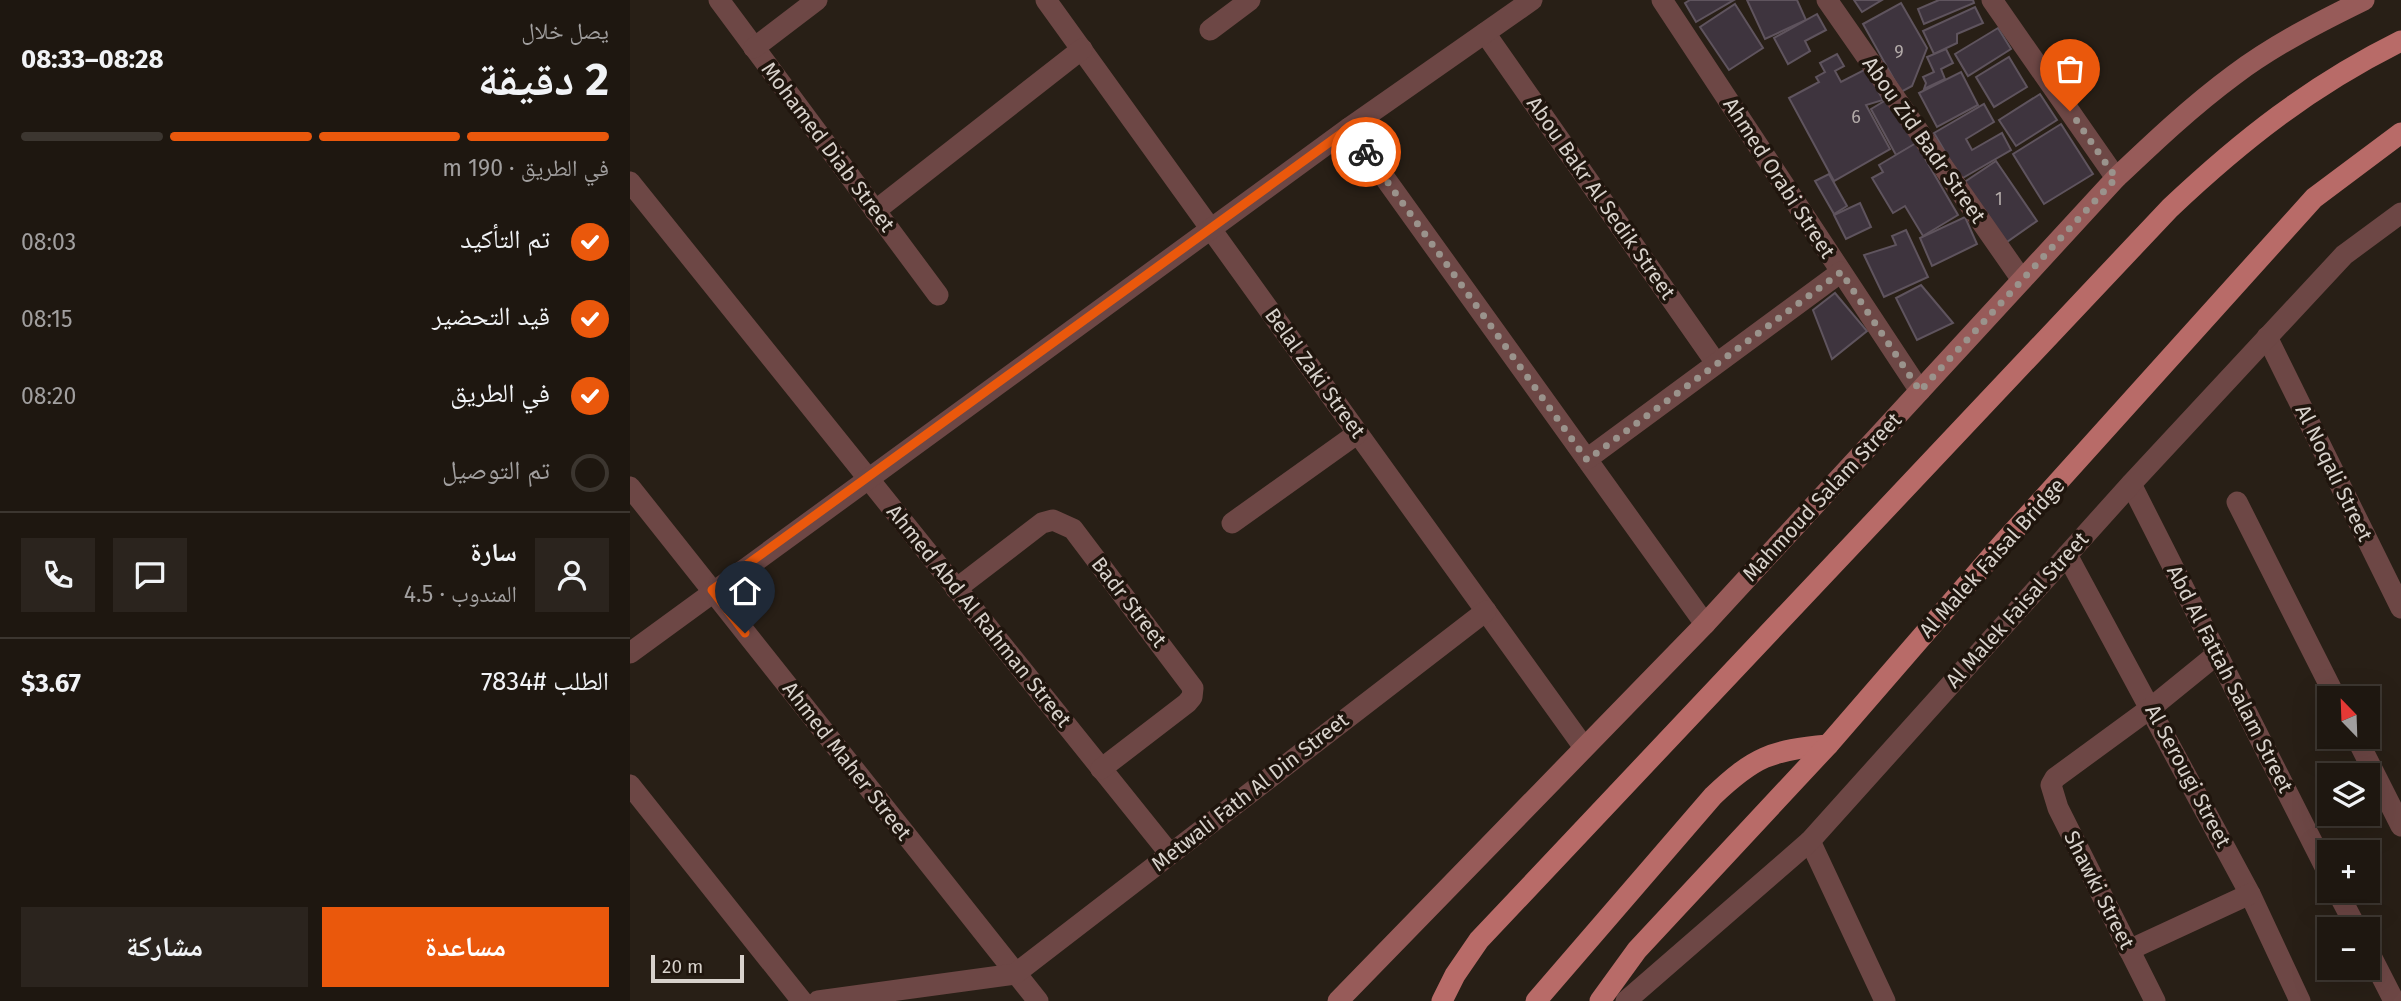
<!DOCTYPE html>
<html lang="ar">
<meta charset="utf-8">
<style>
body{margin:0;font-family:"Fira Sans","Noto Naskh Arabic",sans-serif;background:#2b241e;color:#f1f3f6;direction:rtl;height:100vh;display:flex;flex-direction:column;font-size:26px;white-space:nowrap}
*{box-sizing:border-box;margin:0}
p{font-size:23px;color:#a19f9f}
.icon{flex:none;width:38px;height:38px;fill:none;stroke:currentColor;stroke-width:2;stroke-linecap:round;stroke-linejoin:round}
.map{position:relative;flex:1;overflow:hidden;direction:ltr}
.sheet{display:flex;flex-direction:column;background:#1e1710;width:630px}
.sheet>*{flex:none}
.needle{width:46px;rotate:337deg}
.buttons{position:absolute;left:1687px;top:686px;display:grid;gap:14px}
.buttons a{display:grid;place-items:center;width:63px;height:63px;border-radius:0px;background:#1e1710;box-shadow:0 7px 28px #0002,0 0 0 2px #3c3630;font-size:35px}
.scale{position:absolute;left:21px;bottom:18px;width:93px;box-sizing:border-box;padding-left:7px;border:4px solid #d8d2cc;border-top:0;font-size:19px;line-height:24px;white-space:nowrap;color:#d8d2cc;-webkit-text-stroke:5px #1f150d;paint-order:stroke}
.pin{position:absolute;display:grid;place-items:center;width:60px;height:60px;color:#fff;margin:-72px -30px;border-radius:50% 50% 50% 0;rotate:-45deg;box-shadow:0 0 7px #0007}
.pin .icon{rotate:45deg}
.courier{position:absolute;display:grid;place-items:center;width:70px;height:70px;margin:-35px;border:5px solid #ea580c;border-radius:50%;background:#fff;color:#222;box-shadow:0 2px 9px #0007}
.overview em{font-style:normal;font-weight:700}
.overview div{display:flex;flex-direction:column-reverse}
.overview{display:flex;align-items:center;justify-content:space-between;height:119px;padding:0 21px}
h1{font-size:46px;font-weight:700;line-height:52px}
.bar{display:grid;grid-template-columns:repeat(4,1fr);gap:10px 7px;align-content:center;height:84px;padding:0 21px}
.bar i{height:9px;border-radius:5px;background:#3c3630}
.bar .selected{background:#ea580c}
.bar p{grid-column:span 4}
.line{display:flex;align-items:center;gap:18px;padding:0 21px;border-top:2px solid #3c3630}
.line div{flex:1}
.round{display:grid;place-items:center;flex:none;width:74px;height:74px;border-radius:0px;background:#2b241e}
ol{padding:0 21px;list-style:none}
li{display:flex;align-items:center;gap:21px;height:77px}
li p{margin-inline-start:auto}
li .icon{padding:7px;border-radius:50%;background:#ea580c;color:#fff;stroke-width:4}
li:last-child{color:#a19f9f}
li i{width:38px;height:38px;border:4px solid #3c3630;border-radius:50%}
.cta{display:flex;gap:14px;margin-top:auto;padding:14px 21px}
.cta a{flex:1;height:80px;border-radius:0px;background:#ea580c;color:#fff;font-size:28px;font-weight:700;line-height:80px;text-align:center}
.cta a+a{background:#2b241e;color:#f1f3f6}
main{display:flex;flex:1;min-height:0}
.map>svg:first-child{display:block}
.building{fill:#3e343e;stroke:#5f545e;stroke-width:2}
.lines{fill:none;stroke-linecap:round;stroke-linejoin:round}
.street{stroke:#6d4745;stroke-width:21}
.secondary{stroke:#975b59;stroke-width:21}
.primary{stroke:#b86b68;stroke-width:21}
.done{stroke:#9a938c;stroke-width:7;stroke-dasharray:0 12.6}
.route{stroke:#ea580c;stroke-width:9}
.labels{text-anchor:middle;stroke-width:7;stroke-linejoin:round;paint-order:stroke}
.number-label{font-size:18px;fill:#b2aaa8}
.street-label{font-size:21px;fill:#d8d2cc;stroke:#1f150d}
</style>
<main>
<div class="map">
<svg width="1771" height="1001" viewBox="0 0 1771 1001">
<rect width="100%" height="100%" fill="#281f16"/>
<!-- building -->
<g class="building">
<polygon points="1060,0 1104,0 1066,22 1055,3"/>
<polygon points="1117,0 1167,0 1176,20 1135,39"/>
<polygon points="1224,0 1252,0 1232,12"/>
<polygon points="1309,0 1343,0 1344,3 1294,24 1288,9"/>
<polygon points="1271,3 1297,48 1282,86 1271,92 1233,24"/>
<polygon points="1105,4 1133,48 1099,70 1070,27"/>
<polygon points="1345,7 1353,23 1327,34 1327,43 1304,54 1293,31"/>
<polygon points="1187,14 1196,30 1175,41 1180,51 1158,64 1144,38"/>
<polygon points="1368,28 1381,49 1338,76 1325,54"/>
<polygon points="1316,49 1323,63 1311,69 1315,79 1294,89 1296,83 1293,77 1304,72 1297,57"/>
<polygon points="1207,54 1214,66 1205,71 1211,82 1236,69 1253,100 1236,105 1260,149 1204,181 1159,98 1189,82 1186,77 1195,72 1190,63"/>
<polygon points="1379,57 1397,87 1364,107 1346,77"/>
<polygon points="1331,72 1348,105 1307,127 1289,93"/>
<polygon points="1410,94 1427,120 1386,146 1369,120"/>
<polygon points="1263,96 1289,142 1266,155 1241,109"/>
<polygon points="1354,104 1364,122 1336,139 1342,150 1372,133 1381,150 1331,179 1304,133"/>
<polygon points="1431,124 1463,174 1414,204 1383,154"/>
<polygon points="1286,143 1328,215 1293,236 1275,206 1263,213 1242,178 1253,172 1249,165"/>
<polygon points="1366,161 1407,221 1374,244 1333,183"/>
<polygon points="1199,174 1217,206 1204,214 1185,181"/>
<polygon points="1230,203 1241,227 1216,239 1204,215"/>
<polygon points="1335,217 1347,244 1302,266 1290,238"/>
<polygon points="1276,230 1298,277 1254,297 1234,255 1266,245 1262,236"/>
<polygon points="1291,285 1323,323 1287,340 1266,298"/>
<polygon points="1205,293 1237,331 1202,359 1183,310"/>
</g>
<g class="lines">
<!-- street -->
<g class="street">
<polyline points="89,0 308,295"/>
<polyline points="416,0 953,746"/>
<polyline points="1032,0 1290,391"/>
<polyline points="1197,0 1392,280"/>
<polyline points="1362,0 1486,178"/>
<polyline points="580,30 620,0"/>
<polyline points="855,33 1086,363"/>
<polyline points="124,48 187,0"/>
<polyline points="719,128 1075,624"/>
<polyline points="0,182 540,854"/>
<polyline points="245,211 452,49"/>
<polyline points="1637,337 1771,608"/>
<polyline points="957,459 1211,272"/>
<polyline points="1501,484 1699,875"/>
<polyline points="0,487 408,1001"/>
<polyline points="1607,502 1706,698"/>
<polyline points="602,523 728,433"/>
<polyline points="1437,555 1620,894 1670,1001"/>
<polyline points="326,589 412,523 423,520 443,529 563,688 562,697 557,703 471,769"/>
<polyline points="0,653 719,128 902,0"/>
<polyline points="1726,737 1771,826"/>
<polyline points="0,785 172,1001"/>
<polyline points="1180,841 1255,1001"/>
<polyline points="1707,891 1727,929"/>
<polyline points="1499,950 1620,894"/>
<polyline points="1738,950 1764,1001"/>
<polyline points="188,1001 385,974 856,611"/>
<polyline points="996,1001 1180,841 1501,484 1714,255 1771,213"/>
<polyline points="1525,1001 1428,808 1421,785 1425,778 1522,707 1586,655"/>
</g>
<!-- secondary -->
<path class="secondary" d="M 708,1001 L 1075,624 L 1486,178 C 1524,142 1562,106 1604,75 C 1644,45 1689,22 1734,0"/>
<!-- primary -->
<g class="primary">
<path d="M 812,1001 L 825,975 L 849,940 L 1540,208 C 1612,140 1682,85 1771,41"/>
<path d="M 906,1001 L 1083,796 C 1124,757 1141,750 1198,745"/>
<polyline points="970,1001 1007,950 1198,745 1373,543 1684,198 1771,133"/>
</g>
</g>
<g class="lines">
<!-- done -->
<polyline class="done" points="736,152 957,460 1211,272 1290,391 1486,178 1440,111"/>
<!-- route -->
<polyline class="route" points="115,633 82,590 719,128 736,152"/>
</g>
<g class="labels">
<!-- number labels -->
<g class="number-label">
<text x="1269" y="58">9</text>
<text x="1226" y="123">6</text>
<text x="1369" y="205">1</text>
</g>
<!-- street labels -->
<g class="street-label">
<text transform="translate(1294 140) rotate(55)" y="7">Abou Zid Badr Street</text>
<text transform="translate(198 147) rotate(53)" y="7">Mohamed Diab Street</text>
<text transform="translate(1149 178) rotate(57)" y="7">Ahmed Orabi Street</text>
<text transform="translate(971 198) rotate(55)" y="7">Abou Bakr Al Sedik Street</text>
<text transform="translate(685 373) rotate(54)" y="7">Belal Zaki Street</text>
<text transform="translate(1704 473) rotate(64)" y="7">Al Noqali Street</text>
<text transform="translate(1192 497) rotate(-47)" y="7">Mahmoud Salam Street</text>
<text transform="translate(1362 558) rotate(-48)" y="7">Al Malek Faisal Bridge</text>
<text transform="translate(499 602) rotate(52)" y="7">Badr Street</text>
<text transform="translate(1387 610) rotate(-48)" y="7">Al Malek Faisal Street</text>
<text transform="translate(349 616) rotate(51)" y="7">Ahmed Abd Al Rahman Street</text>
<text transform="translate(1600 679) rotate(63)" y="7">Abd Al Fattah Salam Street</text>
<text transform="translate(217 761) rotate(52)" y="7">Ahmed Maher Street</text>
<text transform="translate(1558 776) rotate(62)" y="7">Al Serougi Street</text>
<text transform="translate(620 792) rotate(-38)" y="7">Metwali Fath Al Din Street</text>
<text transform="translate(1469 890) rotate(63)" y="7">Shawki Street</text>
</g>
</g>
</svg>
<div class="buttons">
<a><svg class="needle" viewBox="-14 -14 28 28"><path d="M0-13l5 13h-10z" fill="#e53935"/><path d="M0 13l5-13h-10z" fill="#a19f9f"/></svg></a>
<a><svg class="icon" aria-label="layers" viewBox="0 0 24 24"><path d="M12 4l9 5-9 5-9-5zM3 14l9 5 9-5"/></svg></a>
<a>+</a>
<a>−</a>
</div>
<div class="scale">20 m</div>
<div class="pin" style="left:1440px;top:111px;background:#ea580c"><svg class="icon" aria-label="bag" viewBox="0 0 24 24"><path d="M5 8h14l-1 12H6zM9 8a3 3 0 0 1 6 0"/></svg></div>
<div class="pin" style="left:115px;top:633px;background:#1f2937"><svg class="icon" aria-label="home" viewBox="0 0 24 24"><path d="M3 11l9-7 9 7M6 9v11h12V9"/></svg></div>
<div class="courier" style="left:736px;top:152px"><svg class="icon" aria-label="bike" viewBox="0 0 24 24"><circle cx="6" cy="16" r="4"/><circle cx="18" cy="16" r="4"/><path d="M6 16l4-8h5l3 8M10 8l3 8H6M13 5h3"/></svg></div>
</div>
<section class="sheet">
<div class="overview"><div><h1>2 دقيقة</h1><p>يصل خلال</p></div><em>08:28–08:33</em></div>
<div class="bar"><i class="selected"></i><i class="selected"></i><i class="selected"></i><i></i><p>في الطريق · 190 m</p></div>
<ol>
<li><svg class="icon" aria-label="check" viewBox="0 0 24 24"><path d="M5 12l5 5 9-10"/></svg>تم التأكيد<p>08:03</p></li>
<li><svg class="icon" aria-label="check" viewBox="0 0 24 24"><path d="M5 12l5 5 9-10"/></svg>قيد التحضير<p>08:15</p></li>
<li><svg class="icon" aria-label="check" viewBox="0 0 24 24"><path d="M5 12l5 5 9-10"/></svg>في الطريق<p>08:20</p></li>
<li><i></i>تم التوصيل</li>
</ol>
<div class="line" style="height:126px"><a class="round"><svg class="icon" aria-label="person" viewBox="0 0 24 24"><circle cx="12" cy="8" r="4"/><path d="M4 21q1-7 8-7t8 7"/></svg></a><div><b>سارة</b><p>المندوب · 4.5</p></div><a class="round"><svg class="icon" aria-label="chat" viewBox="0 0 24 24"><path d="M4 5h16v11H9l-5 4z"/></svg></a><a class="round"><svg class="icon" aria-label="phone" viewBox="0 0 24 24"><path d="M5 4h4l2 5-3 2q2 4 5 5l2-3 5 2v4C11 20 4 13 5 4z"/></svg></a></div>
<div class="line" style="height:91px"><div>الطلب #7834</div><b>$3.67</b></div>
<div class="cta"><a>مساعدة</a><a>مشاركة</a></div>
</section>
</main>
